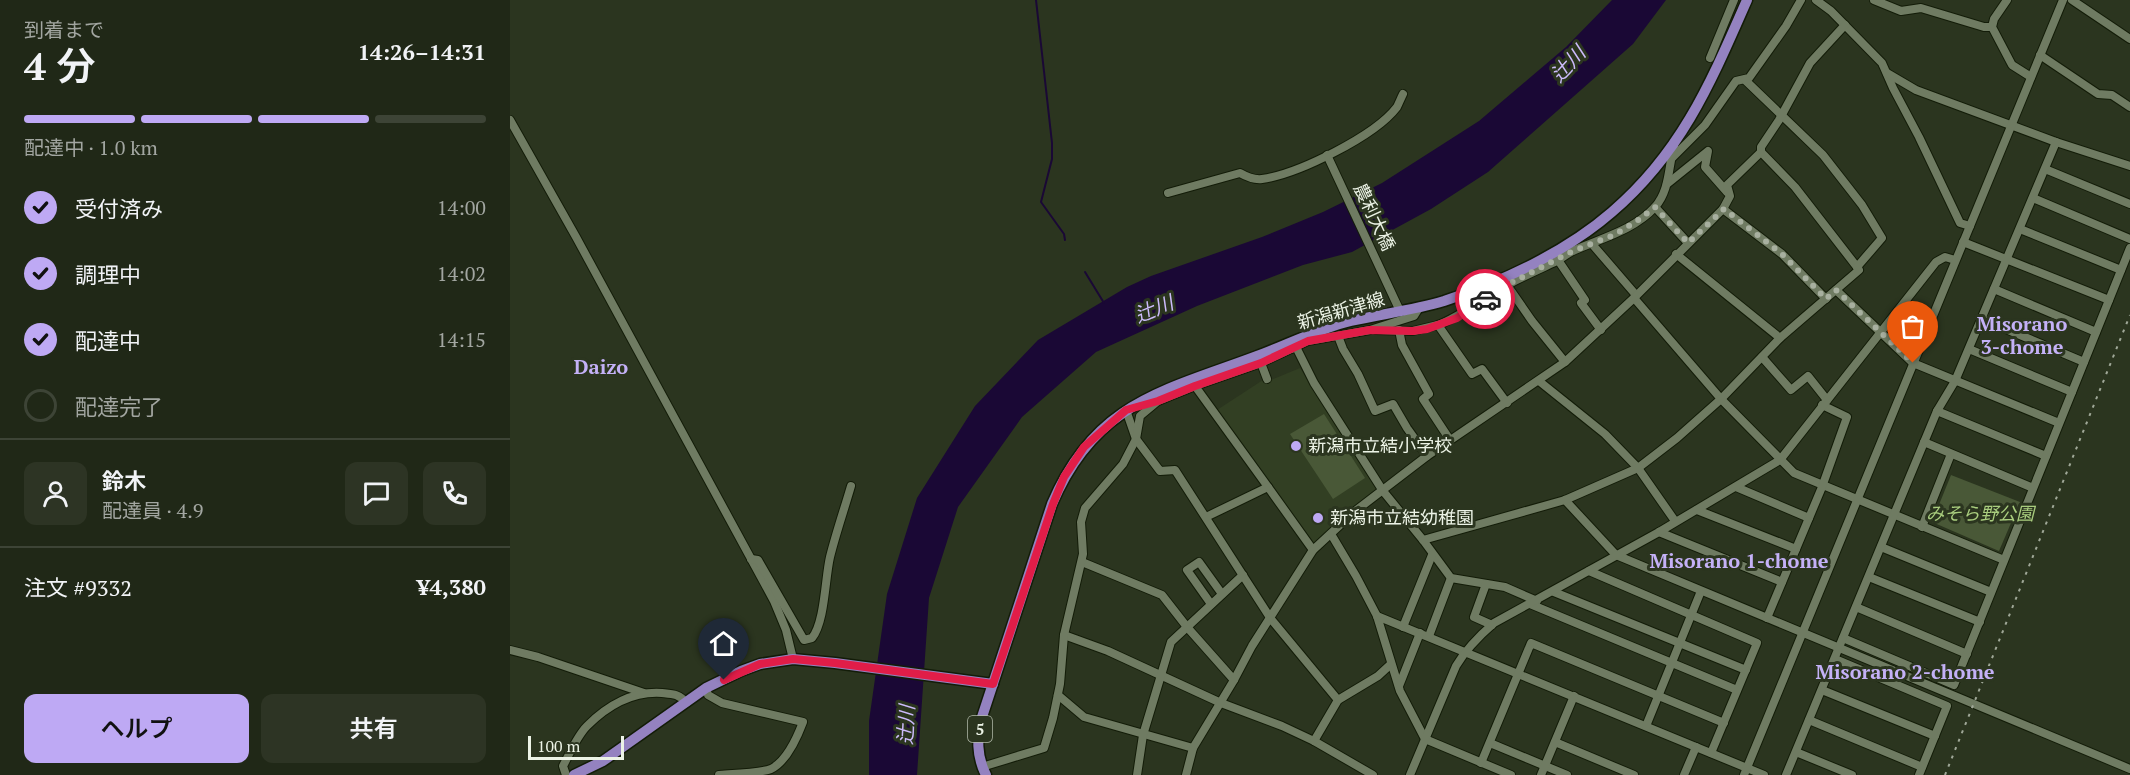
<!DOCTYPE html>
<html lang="ja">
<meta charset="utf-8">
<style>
body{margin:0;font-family:"PT Serif","Noto Sans JP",serif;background:#2d3424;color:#f1f3f6;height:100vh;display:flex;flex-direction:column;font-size:22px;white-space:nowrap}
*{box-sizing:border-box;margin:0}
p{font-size:20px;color:#a2a6a1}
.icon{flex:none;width:33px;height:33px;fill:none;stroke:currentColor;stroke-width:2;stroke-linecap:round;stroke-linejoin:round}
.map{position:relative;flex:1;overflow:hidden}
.sheet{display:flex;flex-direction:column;background:#202817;width:510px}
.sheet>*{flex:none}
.scale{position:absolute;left:18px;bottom:15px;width:96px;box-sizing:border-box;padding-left:6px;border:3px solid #ecf3e6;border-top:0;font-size:16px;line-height:21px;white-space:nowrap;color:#ecf3e6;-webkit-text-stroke:4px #2b351f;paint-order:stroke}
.pin{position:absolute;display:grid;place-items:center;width:51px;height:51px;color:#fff;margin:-62px -26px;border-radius:50% 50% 50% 0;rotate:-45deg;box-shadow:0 0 6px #0007}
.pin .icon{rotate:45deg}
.courier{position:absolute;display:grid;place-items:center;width:60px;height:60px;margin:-30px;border:4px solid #e11d48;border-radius:50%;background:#fff;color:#222;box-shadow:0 2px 8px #0007}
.head em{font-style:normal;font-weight:600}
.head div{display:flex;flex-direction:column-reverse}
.head{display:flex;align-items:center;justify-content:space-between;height:102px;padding:0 24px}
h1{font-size:39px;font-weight:600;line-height:45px}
.bar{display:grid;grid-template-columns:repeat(4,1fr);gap:9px 6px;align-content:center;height:72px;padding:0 24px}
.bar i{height:8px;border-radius:4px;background:#3d4436}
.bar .on{background:#bea9f4}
.bar p{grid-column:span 4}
.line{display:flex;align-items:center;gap:15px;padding:0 24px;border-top:2px solid #3d4436}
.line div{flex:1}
.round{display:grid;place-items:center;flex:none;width:63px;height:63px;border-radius:12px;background:#2d3424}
ol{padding:0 24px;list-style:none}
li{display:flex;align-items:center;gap:18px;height:66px}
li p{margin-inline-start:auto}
li .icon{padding:6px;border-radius:50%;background:#bea9f4;color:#111;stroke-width:4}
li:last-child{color:#a2a6a1}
li i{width:33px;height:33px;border:3px solid #3d4436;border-radius:50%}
.action{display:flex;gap:12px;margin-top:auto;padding:12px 24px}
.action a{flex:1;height:69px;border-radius:12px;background:#bea9f4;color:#111;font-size:24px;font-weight:600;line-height:69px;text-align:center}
.action a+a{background:#2d3424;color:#f1f3f6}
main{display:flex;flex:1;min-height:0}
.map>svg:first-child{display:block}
.built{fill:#323f23}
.green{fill:#495837}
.water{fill:#1a0835}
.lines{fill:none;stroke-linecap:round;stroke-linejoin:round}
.stream{stroke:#1a0835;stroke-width:2}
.minor-casing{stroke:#131c08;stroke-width:10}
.major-casing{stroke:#131c08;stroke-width:13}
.minor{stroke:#6f7b62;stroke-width:8}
.major{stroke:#9482c0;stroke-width:10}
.rail{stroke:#a0a898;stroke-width:2;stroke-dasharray:3 6;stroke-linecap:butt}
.done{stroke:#a8b0a0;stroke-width:6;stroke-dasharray:0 10.8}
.route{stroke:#e11d48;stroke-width:8}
.poi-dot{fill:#bea9f4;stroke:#2b351f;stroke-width:2}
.labels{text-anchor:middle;stroke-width:6;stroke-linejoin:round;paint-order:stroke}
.shield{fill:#2b351f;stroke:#b2baaa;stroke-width:1.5}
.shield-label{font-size:16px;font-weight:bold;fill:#ecf3e6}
.street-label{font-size:18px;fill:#ecf3e6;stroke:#2b351f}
.poi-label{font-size:18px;fill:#ecf3e6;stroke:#2b351f;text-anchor:start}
.park-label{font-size:18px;font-style:italic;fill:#a9cd7e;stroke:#2b351f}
.water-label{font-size:20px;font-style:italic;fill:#ccbbfb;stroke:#2b351f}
.neighbourhood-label{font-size:20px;font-weight:bold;fill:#c4b1f7;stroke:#2b351f}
</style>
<main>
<section class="sheet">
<div class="head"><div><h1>4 分</h1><p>到着まで</p></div><em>14:26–14:31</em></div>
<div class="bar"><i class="on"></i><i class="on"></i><i class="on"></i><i></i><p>配達中 · 1.0 km</p></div>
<ol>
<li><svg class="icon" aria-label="check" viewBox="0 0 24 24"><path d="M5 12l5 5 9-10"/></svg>受付済み<p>14:00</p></li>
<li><svg class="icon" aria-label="check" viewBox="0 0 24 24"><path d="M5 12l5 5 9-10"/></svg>調理中<p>14:02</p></li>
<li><svg class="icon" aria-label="check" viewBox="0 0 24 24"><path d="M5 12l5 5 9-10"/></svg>配達中<p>14:15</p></li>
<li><i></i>配達完了</li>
</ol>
<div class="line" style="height:108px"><a class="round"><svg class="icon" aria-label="person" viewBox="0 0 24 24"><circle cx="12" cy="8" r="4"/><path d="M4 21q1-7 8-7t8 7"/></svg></a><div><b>鈴木</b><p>配達員 · 4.9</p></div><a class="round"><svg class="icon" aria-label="chat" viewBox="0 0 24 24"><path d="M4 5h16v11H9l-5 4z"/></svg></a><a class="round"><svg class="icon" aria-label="phone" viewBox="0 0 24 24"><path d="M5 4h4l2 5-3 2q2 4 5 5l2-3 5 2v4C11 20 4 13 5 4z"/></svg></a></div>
<div class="line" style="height:78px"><div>注文 #9332</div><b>¥4,380</b></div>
<div class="action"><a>ヘルプ</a><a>共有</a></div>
</section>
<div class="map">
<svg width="1620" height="775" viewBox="0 0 1620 775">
<rect width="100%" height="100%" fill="#2b351f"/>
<!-- built -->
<polygon class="built" points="790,368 868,489 803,546 707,410 753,380 761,380"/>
<!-- green -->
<g class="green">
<polygon points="814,414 855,478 823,499 780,434"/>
<polygon points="1441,475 1510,502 1489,551 1422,522"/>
</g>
<!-- water -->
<polygon class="water" points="1102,0 1156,0 1123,44 978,172 921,209 842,252 793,265 687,306 586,352 512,417 448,507 419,598 407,775 359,775 359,721 377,594 407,498 465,406 528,340 617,287 641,276 752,237 813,212 872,183 969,121 1056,47"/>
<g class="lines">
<!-- stream -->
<g class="stream">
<polyline points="526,0 542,143 542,159 531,202 554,234 555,240"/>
<polyline points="575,272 594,303"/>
</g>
<defs>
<g id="minor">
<polyline points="1306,0 1321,11 1372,63 1383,88 1409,137 1450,223 1460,226"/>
<polyline points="1364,0 1391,11 1411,8 1474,27 1482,27"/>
<polyline points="1497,0 1484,19 1482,27 1502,65 1521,77"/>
<polyline points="1562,0 1620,39"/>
<polyline points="1530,55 1588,94 1602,95 1620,107"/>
<polyline points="1200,58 1224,0"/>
<polyline points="1377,73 1406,90 1546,142 1620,166"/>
<polyline points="0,120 66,237 264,601 276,630 283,659"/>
<polyline points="1251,152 1285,187 1347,267"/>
<polyline points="817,155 890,311"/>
<polyline points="1162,158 1195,125 1226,81 1239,78 1276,26 1291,0"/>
<polyline points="1535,169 1620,204"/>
<polyline points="1157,184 1198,151 1195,167 1217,192"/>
<path d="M 658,193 L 730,173 C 737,177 744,180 752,179 C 788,174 865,136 887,107 C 889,103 891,98 893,94"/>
<polyline points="1523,198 1620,239"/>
<polyline points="1145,207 1178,243"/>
<polyline points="1213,209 1272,254 1316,299"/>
<polyline points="1510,229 1611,270"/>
<polyline points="1453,242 1599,300"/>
<polyline points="1082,244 1126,295"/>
<polyline points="1166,254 1270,338"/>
<polyline points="1048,260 1075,300 1071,303 1091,330"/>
<polyline points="997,285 1022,321 1055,362"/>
<polyline points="1484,289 1586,332"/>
<polyline points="1326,290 1403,363 1549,423"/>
<polyline points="1124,298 1211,399 1284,473 1494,560"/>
<polyline points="1472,319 1574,362"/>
<path d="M 928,325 C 954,315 975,296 999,284 C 1014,276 1030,269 1045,262 C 1052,258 1058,253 1065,250 C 1092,238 1124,230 1145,207 C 1160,190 1158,167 1164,147"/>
<polyline points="866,330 903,331 928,325 962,374 972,369 997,403"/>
<polyline points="889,330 892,345 919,394 913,399 940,440"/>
<polyline points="828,336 833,349 848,374 865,411 883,404 897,428 917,456"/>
<polyline points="781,349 786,347 804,383 873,491 913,540 941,578 995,587 1027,601"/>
<polyline points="1459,349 1562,392"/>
<polyline points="1252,357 1281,390 1298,376 1317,400"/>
<polyline points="751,363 757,379"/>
<polyline points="1029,381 1095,434 1128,468 1165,521"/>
<polyline points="685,386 758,487"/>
<polyline points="619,409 616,410 626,439 650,471 665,470 761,619 828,700"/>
<polyline points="1427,411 1536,456"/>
<polyline points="1414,442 1523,488"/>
<polyline points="1226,487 1299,518"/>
<polyline points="1055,500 1106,555 1620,769"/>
<polyline points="1187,510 1286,549"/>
<polyline points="696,517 758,487 803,550"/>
<polyline points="1412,527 1441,454"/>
<polyline points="1149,532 1272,582"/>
<polyline points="821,534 846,576 867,616 890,691 915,739 1001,775"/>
<polyline points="913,540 1055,500 1128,468 1167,438 1211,399 1270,338 1349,270 1347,267 1372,238 1352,205 1313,155 1235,80"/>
<polyline points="1371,547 1481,592"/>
<path d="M 241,559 L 248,560 L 294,640 L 302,638 C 315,622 315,578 320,557 C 326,533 334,510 341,486"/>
<polyline points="572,562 652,595 677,627 724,680"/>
<polyline points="1079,571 1247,643 1201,753"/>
<polyline points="1359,577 1470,622"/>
<polyline points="976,584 964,617 982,625"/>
<polyline points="1044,592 1236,670"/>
<polyline points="701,604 677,570 689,562 712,594"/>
<polyline points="1020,604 1227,690"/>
<polyline points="1346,607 1457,654"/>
<polyline points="867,616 1254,775"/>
<polyline points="1257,618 1312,487 1337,417 1312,405"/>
<polyline points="893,627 922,555"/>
<polyline points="554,635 598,651 711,703 772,726 804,741 863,775"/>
<polyline points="919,636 941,578"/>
<polyline points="1333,638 1444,685 1620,248"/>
<polyline points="0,650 28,657 134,693"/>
<polyline points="1325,659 1437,706 1409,775"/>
<polyline points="889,686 910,633"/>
<path d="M 196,688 L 198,695 L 212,703 L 293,722 C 287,738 277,761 261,769 C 251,773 221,774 209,775"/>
<polyline points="1312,690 1425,736"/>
<polyline points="548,695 574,717 683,748"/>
<polyline points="1299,720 1412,767"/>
<polyline points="1136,726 1191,591"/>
<polyline points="804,741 828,700 868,676 881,664"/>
<polyline points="1045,742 1124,775"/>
<polyline points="980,743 1057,775"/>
<polyline points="1286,752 1342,775"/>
<polyline points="971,763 1021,643 1214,723"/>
<polyline points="473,770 475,766 534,748 543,718 550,684 554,635 573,554 571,522 575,508 613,464 626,439 630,416 648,401 685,386 751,363 798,341 860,330 904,316 909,308"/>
<path d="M 56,775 L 53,766 C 60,753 67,736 77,726 C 98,705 123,691 152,693 C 162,694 170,694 176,703"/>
<polyline points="627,775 633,735 661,642 733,575"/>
<polyline points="676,775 683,748 724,680 742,646 803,550 844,512 917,456 1055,362 1124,298 1213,209 1220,196 1217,185 1251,152 1251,147 1269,120 1300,63 1335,25"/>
<path d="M 900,775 L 946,666 C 956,649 969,636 984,623 L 1149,532 L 1270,460 L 1426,262 L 1435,257 L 1445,260"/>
<polyline points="1031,775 1064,696"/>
<polyline points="1174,775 1186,747"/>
<polyline points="1234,775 1553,0"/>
<polyline points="1276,775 1427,411 1445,381 1546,142"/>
</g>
<g id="major">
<polyline points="64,775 93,761 196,688 231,671 250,664 283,659 325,663 483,684"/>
<path d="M 476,775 C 466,755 467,738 472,717 L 542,504 C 585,402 654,391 747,356 C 779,344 808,329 841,321 C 872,314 904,310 934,301 C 992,282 1056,252 1102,212 C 1172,152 1201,82 1237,0"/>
</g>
</defs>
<!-- minor casing -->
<use href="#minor" class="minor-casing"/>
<!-- major casing -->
<use href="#major" class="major-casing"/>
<!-- minor -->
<use href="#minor" class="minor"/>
<!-- major -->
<use href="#major" class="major"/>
<!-- rail -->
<polyline class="rail" points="1435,775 1620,315"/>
</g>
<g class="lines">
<!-- done -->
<polyline class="done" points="975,299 997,285 1063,251 1104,235 1127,221 1145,207 1178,243 1214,209 1272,254 1316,299 1326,290 1403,363"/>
<!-- route -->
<polyline class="route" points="214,680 250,664 283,659 325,663 483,684 543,504 554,477 574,447 616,410 648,401 685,386 751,363 798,341 860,330 903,331 917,329 947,318 975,299"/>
</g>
<!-- markers -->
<g class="poi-dot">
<circle cx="786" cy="446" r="6"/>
<circle cx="808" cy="518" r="6"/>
</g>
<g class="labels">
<!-- shield labels -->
<rect class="shield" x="458" y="716" width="24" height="26" rx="4.5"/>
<g class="shield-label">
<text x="470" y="735">5</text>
</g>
<!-- street labels -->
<g class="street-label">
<text transform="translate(864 217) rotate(65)" y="6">農利大橋</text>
<text transform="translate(831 311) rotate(-16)" y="6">新潟新津線</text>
</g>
<!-- poi labels -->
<g class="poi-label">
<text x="798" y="452">新潟市立結小学校</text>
<text x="820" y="524">新潟市立結幼稚園</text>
</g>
<!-- park labels -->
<g class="park-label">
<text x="1470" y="520">みそら野公園</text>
</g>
<!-- water labels -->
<g class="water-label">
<text transform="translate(1058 64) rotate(-47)" y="7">辻川</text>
<text transform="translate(644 309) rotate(-22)" y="7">辻川</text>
<text transform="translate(396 725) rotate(-87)" y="7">辻川</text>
</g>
<!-- neighbourhood labels -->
<g class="neighbourhood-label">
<text x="1512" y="331">Misorano<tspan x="1512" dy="23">3-chome</tspan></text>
<text x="91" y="374">Daizo</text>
<text x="1229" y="568">Misorano 1-chome</text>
<text x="1395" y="679">Misorano 2-chome</text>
</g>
</g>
</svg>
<div class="scale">100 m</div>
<div class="pin" style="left:1403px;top:363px;background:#ea580c"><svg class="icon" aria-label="bag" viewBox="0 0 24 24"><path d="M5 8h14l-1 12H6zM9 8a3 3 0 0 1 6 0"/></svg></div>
<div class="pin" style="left:214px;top:680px;background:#1f2937"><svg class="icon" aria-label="home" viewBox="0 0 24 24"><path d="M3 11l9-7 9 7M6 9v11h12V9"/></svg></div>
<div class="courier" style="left:975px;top:299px"><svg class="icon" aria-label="car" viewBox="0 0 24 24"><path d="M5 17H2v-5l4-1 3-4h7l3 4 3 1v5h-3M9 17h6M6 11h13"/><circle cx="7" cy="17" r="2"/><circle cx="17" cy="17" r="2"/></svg></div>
</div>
</main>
